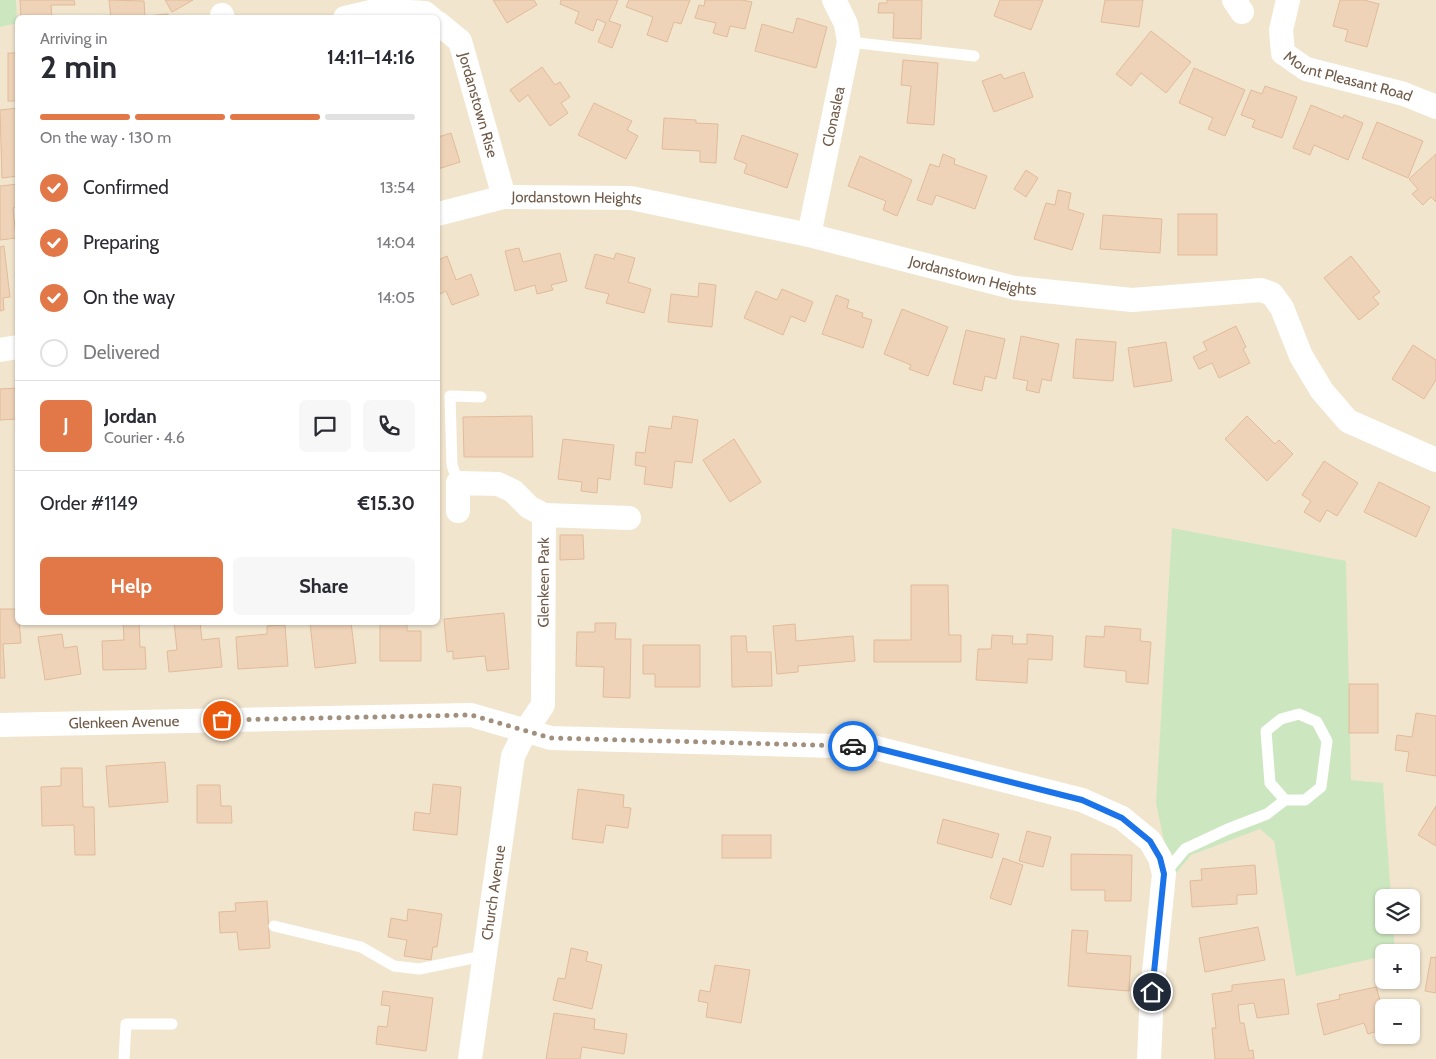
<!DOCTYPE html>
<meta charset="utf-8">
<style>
body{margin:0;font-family:Cabin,sans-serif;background:#f7f7f7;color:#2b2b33;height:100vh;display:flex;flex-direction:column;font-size:19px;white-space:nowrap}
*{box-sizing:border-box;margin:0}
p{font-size:16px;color:#7c7c81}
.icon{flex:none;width:28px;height:28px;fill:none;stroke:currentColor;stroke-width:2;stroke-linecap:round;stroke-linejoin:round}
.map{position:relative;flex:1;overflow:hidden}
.side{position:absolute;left:15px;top:15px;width:425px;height:610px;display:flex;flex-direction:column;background:#fff;border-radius:8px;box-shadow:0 1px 4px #0004}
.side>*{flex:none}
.tools{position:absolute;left:1375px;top:889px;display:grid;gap:10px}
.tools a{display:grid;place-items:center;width:45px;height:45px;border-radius:8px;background:#fff;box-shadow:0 1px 4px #0004;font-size:25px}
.pin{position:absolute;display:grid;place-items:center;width:42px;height:42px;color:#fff;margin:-21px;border:2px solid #fff;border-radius:50%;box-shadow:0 1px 5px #0007}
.courier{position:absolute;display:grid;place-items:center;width:50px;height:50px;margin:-25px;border:4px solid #1a73e8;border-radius:50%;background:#fff;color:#222;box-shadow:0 1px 6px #0007}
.overview em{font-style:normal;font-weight:700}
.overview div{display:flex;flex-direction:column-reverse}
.overview{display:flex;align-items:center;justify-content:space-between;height:85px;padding:0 25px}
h1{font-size:32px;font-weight:700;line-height:38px}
.bar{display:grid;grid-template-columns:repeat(4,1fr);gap:8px 5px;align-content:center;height:60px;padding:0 25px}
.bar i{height:6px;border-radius:4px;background:#e1e1e2}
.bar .current{background:#e27748}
.bar p{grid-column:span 4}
.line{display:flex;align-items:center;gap:12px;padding:0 25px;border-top:1px solid #e1e1e2}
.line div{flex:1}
.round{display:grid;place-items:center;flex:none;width:52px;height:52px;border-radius:8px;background:#f7f7f7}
ol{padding:0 25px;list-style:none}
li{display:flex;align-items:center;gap:15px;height:55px}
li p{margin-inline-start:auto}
li .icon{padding:5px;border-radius:50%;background:#e27748;color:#fff;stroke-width:4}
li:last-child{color:#7c7c81}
li i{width:28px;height:28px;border:2px solid #e1e1e2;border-radius:50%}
.primary-button{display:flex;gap:10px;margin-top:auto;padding:10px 25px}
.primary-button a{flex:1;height:58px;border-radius:8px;background:#e27748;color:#fff;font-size:20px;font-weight:700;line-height:58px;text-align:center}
.primary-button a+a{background:#f7f7f7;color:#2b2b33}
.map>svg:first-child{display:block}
.residential{fill:#f2e5ce;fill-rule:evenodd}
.green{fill:#cce7bf}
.building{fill:#efd3b8;stroke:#e1bb99}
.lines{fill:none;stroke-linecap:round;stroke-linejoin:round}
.lane{stroke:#fff;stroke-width:11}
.street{stroke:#fff;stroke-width:24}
.done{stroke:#a1907d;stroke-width:5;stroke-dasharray:0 9}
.route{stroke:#1a73e8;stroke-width:6}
.labels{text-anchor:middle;stroke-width:4;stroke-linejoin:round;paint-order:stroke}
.street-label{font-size:15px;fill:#705a48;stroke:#fef7e5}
</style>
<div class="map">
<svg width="1436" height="1059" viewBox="0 0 1436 1059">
<rect width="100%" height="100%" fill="#fbf3e0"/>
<!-- residential -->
<path class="residential" d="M 0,0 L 1436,0 L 1436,1059 L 0,1059 ZM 18,18 L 438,18 L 438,622 L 18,622 ZM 1384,898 L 1411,898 L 1411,925 L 1384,925 ZM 1384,952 L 1411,952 L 1411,980 L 1384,980 ZM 1384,1008 L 1411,1008 L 1411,1035 L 1384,1035 Z"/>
<!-- green -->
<g class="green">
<polygon points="0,0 16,0 17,23 0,27"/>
<polygon points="1172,528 1346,561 1351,780 1383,783 1391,897 1384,898 1384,925 1393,925 1395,952 1384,952 1384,956 1296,976 1274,841 1260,829 1191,855 1172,878 1156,803"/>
</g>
<!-- building -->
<g class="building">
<polygon points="20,0 74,0 75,5 51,5 52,18 21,18"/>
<polygon points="109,0 144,1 145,16 168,14 168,18 111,18"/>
<polygon points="165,0 193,0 172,12"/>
<polygon points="493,0 534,0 537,5 507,23"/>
<polygon points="561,0 618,0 609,21 621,25 612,48 598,42 606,23 597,19 593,31 575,23 579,12 560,4"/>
<polygon points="629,0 690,0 681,24 674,22 667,42 647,35 653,17 626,7"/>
<polygon points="705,0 742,0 752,2 745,29 730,26 727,37 713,33 716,23 695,18 699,5 704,6"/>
<polygon points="887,0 922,0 921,39 893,38 894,13 878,13 879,3 887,3"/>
<polygon points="1000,0 1043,0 1031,30 994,16"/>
<polygon points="1105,0 1143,0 1139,27 1101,22"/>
<polygon points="1340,0 1364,0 1379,4 1367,47 1345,41 1348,30 1333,26"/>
<polygon points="797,18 827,27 816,68 755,51 762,24 793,33"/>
<polygon points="1151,31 1191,62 1166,93 1141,73 1131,86 1116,74"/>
<rect x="8" y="53" width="10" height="48"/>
<polygon points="903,60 938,63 934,125 907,123 911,86 901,85"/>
<polygon points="542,67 555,85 560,82 570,97 561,103 568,113 550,126 528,95 519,102 510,90"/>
<polygon points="1194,68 1245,90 1225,136 1208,129 1213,118 1179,103"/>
<polygon points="1024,72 1033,97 994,112 982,81 1001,74 1004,79"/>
<polygon points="1265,86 1297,97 1282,138 1252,127 1255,120 1241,115 1251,90 1262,94"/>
<polygon points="594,103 632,121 627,130 638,136 626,159 578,135"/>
<polygon points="1311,105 1343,118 1344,115 1363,123 1348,160 1314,145 1310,155 1293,148"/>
<polygon points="18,108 18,176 2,178 0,110"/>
<polygon points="664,118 696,120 696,123 718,124 716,163 700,162 700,151 662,149"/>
<polygon points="1377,122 1423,141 1408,178 1362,158"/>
<polygon points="451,133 460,162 438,169 438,137"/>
<polygon points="742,135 798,154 787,188 744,173 747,164 734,159"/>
<polygon points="943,154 955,159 954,164 987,176 975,209 936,195 932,205 917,200 930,164 939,167"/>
<polygon points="1436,154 1436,202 1431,197 1423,205 1412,194 1418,189 1409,179"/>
<polygon points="860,156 912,180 897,216 883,210 886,201 848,186"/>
<polygon points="1026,170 1038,178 1026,197 1014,189"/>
<polygon points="18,184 18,207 13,208 16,238 0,240 0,186"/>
<polygon points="1058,190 1071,193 1068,209 1084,214 1072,250 1034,239 1046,203 1055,205"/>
<rect x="1178" y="214" width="39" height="41"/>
<polygon points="1103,215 1162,219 1160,253 1100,249"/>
<polygon points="4,246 10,297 3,298 4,310 0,311 0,247"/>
<polygon points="519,248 523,262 560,253 567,281 551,285 553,290 537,294 535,285 515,291 505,251"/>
<polygon points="616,253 635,258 628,282 651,289 644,313 606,303 609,294 585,288 595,254 614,259"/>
<polygon points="447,256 456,280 471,274 479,295 452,305 446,291 438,295 438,260"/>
<polygon points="1351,256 1380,292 1373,297 1379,304 1359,320 1324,278"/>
<polygon points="699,283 716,285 712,327 668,322 671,294 698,297"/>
<polygon points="782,289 813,302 805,322 791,316 783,335 744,318 756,291 777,300"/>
<polygon points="836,295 849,300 847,308 863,313 862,317 872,320 863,348 822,334"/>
<polygon points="902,309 948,327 928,376 909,369 911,365 884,354"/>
<polygon points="1236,326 1246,347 1243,349 1250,363 1219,378 1212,363 1199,369 1193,357 1207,350 1203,342"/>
<polygon points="966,330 1005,339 996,379 985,376 982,391 953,384"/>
<polygon points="1021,336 1059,344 1051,381 1042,379 1039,393 1026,390 1028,381 1013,378"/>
<polygon points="1076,339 1116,342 1113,381 1073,378"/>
<polygon points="1166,342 1172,381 1134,387 1128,348"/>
<polygon points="1413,345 1436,360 1436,380 1424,399 1392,379"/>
<polygon points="18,388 18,419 0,420 0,389"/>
<polygon points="532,416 533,457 464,457 463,417"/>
<polygon points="673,416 698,420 692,463 675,461 672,488 644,484 646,467 635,465 636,452 645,453 649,426 671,429"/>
<polygon points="1247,416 1275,444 1279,440 1293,454 1267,481 1225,439"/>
<polygon points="563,439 614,445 610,480 598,478 597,493 581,491 582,482 558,479"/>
<polygon points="734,439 761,482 730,502 703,460"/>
<polygon points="1324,461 1358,483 1337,516 1327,510 1320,522 1304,512 1311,501 1302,495"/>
<polygon points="1379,482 1430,507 1416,537 1364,512"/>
<polygon points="560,535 583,535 584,559 560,560"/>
<polygon points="911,585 948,585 949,635 961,635 961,662 874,662 874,640 911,640"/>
<polygon points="0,609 18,609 21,643 3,644 5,678 0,678"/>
<polygon points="504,613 509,669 487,671 485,656 453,659 453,651 447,652 444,619"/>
<polygon points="123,622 139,622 140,647 145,647 146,669 103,670 102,641 124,640"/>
<polygon points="174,622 200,622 202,640 219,638 222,667 169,672 167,651 177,650"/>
<polygon points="351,622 356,663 315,668 310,623"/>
<polygon points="380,622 407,622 407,631 421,631 421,661 380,661"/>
<polygon points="595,623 616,623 615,639 631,639 630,698 603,697 604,667 576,666 577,632 595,632"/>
<polygon points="795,624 796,641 853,636 855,661 798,666 798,672 777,674 773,626"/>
<polygon points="285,625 288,666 238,669 236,637 267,634 267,626"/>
<polygon points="1105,626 1141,629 1140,641 1151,642 1148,684 1126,682 1126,671 1084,667 1086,636 1104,637"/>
<polygon points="62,634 64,648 77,646 81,674 45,680 38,637"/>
<polygon points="1027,634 1053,636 1052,660 1028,659 1027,683 976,680 978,649 991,649 992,635 1013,636 1012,644 1027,644"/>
<polygon points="731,636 746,636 747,652 771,652 772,686 732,687"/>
<polygon points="643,645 700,645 700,687 655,687 655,674 643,674"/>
<rect x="1349" y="684" width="29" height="49"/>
<polygon points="1416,713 1436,716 1436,776 1406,771 1409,752 1395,750 1397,735 1412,737"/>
<polygon points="165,762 168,802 109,807 106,766"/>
<polygon points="61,768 82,768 83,807 94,807 95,855 75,855 74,825 42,826 41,787 61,786"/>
<polygon points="433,784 461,787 457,835 413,830 415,812 430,814"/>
<polygon points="197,785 220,785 221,806 231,806 232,823 197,823"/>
<polygon points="578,789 624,795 623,807 631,808 628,828 606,825 603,843 572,839"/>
<polygon points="1436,806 1436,846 1418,835"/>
<polygon points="943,819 999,834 992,858 937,843"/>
<polygon points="1027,831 1051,837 1043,867 1019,861"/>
<rect x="722" y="835" width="49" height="23"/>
<polygon points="1071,854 1132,855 1131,901 1105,901 1105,890 1071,890"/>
<polygon points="1003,858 1023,865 1011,905 990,898"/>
<polygon points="1255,865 1257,894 1237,895 1237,904 1192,907 1190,881 1202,880 1201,869"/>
<polygon points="267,901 270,948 239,950 237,932 220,933 219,912 236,911 235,903"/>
<polygon points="408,909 442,914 437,947 433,947 431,960 404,956 407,940 388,937 391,918 407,921"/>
<polygon points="1258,927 1265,960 1205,972 1199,938"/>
<polygon points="1072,930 1088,931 1086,953 1131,956 1129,991 1068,986"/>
<polygon points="571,948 588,952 586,961 602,965 592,1009 553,1000 558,978 565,979"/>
<polygon points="1436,956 1436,993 1425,991 1431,957 1436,958"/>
<polygon points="715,965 750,970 741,1023 706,1017 708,1003 698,1001 700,990 710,992"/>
<polygon points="1284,979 1289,1014 1257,1018 1254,1003 1238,1005 1240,1023 1244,1023 1249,1051 1253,1050 1254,1059 1215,1059 1212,1028 1216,1028 1212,994 1232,991 1232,985"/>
<polygon points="1376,987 1384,1013 1384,1018 1378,1021 1381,1030 1368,1034 1364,1023 1324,1035 1317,1004 1340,999 1339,995"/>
<polygon points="383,991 433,998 426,1051 376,1044 378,1026 387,1027 390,1006 381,1005"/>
<polygon points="554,1013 595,1019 594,1029 627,1034 624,1054 582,1047 580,1059 546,1059"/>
</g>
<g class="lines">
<!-- lane -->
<g class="lane">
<polyline points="849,42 974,56"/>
<polyline points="458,483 452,465 450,396 481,397"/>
<polyline points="1165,873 1185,849 1228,829 1267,814 1285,800 1305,800 1321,787 1327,741 1317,722 1299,714 1281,719 1266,731 1270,783 1285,800"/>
<polyline points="274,926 361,947 394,966 419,969 483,956"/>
<polyline points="124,1059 126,1024 172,1024"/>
</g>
<!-- street -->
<g class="street">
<polyline points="1234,0 1242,12"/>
<path id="s1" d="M 1288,0 L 1281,30 L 1283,53 L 1306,69 L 1404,94 L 1436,107"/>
<polyline points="222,15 223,18"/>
<polyline points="345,18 379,10 425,13 431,18"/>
<path id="s2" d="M 438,23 L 460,41 L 504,197"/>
<path id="s3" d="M 438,214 L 504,197 L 631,198 L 809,235 L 1015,288 L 1132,300 L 1261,290 L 1272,294 L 1282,308 L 1301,356 L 1322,391 L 1348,421 L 1436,460"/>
<path id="s4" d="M 809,235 L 849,42 L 846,24 L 834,0"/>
<polyline points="0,350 18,347"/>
<polyline points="458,511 458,483 498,484 513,491 529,507 544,515"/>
<path id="s5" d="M 0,725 L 471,715 L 551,738 L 872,747 L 1082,800 L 1122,818 L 1150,841 L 1160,858 L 1164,874 L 1152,992 L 1149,1059"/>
<path id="s6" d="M 470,1059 L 513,756 L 526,730 L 543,705 L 544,515 L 629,518"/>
</g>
</g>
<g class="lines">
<!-- done -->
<polyline class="done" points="222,720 471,715 551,738 853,746"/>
<!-- route -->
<polyline class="route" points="853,746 872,747 1082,800 1122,818 1150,841 1160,858 1164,874 1152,992"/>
</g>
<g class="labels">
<!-- street labels -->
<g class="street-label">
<text dy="5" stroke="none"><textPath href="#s1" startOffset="124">Mount Pleasant Road</textPath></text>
<text dy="5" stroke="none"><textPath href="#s2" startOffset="95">Jordanstown Rise</textPath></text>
<text dy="5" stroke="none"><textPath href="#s4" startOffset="121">Clonaslea</textPath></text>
<text dy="5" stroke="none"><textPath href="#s3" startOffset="141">Jordanstown Heights</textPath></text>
<text dy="5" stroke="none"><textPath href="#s3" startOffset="546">Jordanstown Heights</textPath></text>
<text dy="5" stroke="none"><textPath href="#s6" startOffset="488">Glenkeen Park</textPath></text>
<text dy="5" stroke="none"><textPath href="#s5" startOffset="124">Glenkeen Avenue</textPath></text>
<text dy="5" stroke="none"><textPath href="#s6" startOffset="168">Church Avenue</textPath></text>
</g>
</g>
</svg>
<div class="tools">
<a><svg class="icon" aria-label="layers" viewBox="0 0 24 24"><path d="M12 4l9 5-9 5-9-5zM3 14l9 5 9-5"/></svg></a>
<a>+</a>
<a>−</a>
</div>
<div class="pin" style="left:222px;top:720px;background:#ea580c"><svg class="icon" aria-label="bag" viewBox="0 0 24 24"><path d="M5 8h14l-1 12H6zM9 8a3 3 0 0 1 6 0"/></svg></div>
<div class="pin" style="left:1152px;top:992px;background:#1f2937"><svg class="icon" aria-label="home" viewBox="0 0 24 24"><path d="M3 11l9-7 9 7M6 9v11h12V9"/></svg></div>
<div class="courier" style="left:853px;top:746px"><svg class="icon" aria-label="car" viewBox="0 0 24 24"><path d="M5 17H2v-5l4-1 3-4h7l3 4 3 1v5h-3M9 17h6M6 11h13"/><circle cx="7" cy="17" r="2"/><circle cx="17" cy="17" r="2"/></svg></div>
<section class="side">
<div class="overview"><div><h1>2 min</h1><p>Arriving in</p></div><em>14:11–14:16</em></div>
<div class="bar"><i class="current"></i><i class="current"></i><i class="current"></i><i></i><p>On the way · 130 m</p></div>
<ol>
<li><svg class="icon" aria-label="check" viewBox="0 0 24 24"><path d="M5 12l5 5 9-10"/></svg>Confirmed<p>13:54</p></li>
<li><svg class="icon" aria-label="check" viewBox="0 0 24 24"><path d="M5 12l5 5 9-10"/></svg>Preparing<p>14:04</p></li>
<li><svg class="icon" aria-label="check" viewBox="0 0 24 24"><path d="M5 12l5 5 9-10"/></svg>On the way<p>14:05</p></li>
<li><i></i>Delivered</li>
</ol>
<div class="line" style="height:90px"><b class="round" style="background:#e27748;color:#fff">J</b><div><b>Jordan</b><p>Courier · 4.6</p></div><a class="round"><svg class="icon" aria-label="chat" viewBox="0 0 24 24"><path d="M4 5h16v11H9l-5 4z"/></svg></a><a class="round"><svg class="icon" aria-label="phone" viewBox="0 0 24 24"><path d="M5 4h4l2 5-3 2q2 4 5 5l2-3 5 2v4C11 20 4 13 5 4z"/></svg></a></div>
<div class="line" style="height:65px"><div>Order #1149</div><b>€15.30</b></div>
<div class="primary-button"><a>Help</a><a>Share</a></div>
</section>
</div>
